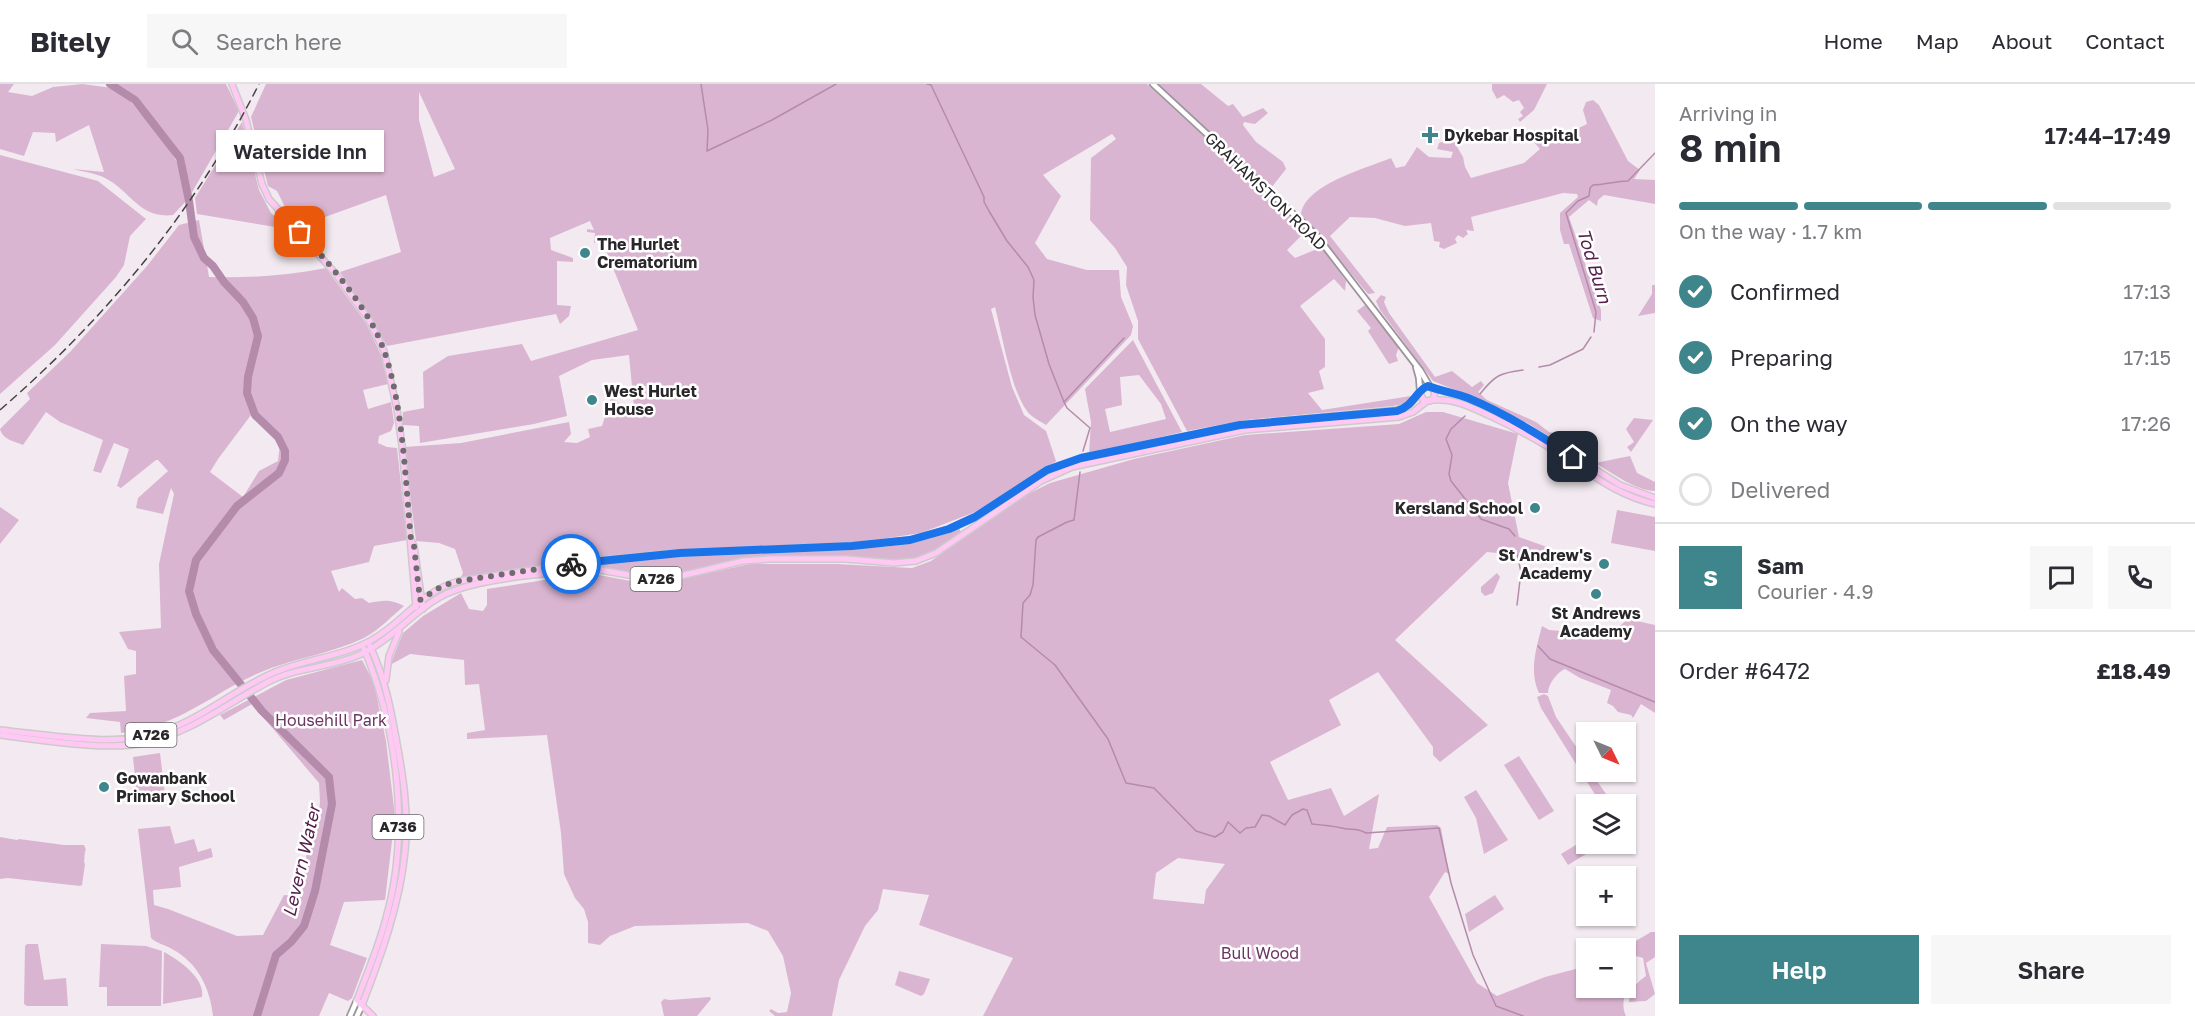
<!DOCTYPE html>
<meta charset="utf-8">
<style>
body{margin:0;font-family:"Golos Text",sans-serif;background:#f7f7f7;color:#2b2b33;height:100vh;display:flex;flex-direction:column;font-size:22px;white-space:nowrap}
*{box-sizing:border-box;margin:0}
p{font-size:20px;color:#7c7c81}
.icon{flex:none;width:33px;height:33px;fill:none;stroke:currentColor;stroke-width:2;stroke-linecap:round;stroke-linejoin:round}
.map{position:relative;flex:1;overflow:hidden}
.panel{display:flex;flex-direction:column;background:#fff;width:540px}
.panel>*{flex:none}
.needle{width:39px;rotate:133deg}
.controls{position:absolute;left:1576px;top:638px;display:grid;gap:12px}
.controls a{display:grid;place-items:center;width:60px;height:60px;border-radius:0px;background:#fff;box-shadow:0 2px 4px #0004;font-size:30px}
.pin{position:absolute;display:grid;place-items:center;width:51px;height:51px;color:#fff;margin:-26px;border-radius:12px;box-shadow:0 3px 9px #0006}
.courier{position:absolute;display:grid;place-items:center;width:60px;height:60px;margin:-30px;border:4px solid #1a73e8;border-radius:50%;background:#fff;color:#222;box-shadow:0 2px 8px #0007}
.bubble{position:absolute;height:42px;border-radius:0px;background:#fff;box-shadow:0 2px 4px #0004;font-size:20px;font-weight:600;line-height:42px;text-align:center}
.summary em{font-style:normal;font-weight:600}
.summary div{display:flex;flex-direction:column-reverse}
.summary{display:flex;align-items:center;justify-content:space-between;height:102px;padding:0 24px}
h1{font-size:39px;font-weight:600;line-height:45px}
.bar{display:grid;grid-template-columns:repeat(4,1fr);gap:9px 6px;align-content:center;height:72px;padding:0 24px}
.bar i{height:8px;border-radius:4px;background:#e1e1e2}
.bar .active{background:#3e868c}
.bar p{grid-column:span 4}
.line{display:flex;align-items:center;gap:15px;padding:0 24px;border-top:2px solid #e1e1e2}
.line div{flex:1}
.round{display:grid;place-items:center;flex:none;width:63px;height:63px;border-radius:0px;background:#f7f7f7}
ol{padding:0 24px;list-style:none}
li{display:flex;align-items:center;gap:18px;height:66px}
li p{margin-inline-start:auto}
li .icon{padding:6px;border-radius:50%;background:#3e868c;color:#fff;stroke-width:4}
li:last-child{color:#7c7c81}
li i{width:33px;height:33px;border:3px solid #e1e1e2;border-radius:50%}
.cta{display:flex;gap:12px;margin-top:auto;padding:12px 24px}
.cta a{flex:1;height:69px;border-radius:0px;background:#3e868c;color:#fff;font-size:24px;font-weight:600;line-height:69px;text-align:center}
.cta a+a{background:#f7f7f7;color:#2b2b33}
header{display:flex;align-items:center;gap:36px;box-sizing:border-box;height:84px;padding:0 30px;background:#fff;border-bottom:2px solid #e1e1e2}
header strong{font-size:28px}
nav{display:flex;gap:33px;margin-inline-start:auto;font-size:21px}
.search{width:420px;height:54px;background:#f7f7f7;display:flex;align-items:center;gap:15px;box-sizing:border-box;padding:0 21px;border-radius:0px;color:#7c7c81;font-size:22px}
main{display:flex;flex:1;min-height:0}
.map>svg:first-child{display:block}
.green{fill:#dab5d1;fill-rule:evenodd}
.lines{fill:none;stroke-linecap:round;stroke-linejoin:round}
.stream{stroke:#b58bac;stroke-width:1.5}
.river{stroke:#b58bac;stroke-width:8}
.secondary-casing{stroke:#9d959b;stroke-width:8}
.primary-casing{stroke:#cccbcc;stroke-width:8}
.secondary{stroke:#fff;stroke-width:4.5}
.primary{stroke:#ffc9f4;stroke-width:5}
.rail{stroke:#464246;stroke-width:1.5;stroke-dasharray:9 4.5;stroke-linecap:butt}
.done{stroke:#706b6f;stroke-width:6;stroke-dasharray:0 10.8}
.route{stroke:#1a73e8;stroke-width:8}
.poi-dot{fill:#3e868c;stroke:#fff;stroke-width:2}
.labels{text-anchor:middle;stroke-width:5;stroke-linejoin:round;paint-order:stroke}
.shield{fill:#fff;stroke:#6a686a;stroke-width:1.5}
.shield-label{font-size:15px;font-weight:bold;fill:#2a272a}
.poi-label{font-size:16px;font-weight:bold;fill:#2a272a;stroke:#fff;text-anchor:start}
.street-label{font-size:16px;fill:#2a272a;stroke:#fff}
.park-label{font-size:16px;fill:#6c3562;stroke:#fff}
.water-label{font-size:18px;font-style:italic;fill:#531e4a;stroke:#fff}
</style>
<header>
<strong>Bitely</strong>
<div class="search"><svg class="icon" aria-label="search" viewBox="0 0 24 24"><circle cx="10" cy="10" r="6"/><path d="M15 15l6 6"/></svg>Search here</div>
<nav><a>Home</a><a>Map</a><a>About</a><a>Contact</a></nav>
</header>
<main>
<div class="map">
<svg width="1655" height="932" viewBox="0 0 1655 932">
<rect width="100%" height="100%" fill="#f2eaf0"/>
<!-- green -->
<g class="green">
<path d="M 0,0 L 14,0 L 8,8 L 32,12 L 53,3 L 82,0 L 113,4 L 129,16 L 164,57 L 177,78 L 187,116 L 173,131 C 139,135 131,107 105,94 C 96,89 83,88 73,85 L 104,88 L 89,41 L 56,58 L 55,49 L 33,48 L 24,72 L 0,65 Z"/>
<polygon points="115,0 226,0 239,27 191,110 182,76 166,52 128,7"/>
<path d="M 266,0 L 1147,0 L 1306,147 L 1287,166 L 1295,174 L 1322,163 L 1346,197 L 1345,207 L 1334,195 L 1300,222 L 1325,255 L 1325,283 L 1319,287 L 1324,305 L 1308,309 L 1322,326 L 1411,312 L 1407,319 L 1393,322 L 1246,336 L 1187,347 L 1138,255 L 1138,237 L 1126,201 L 1127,183 L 1115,164 L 1090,136 L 1091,74 L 1116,55 L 1112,50 L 1043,91 L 1061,112 L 1035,159 L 1047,175 L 1087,186 L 1119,186 L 1121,213 L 1133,242 L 1131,251 L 1046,341 C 1040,337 1031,333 1027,327 C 1011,306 1002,250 995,223 L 991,225 L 1012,303 L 1024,331 L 1046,347 L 1056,377 L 1055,378 L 975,428 L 921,449 L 855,459 L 720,464 L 634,471 L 461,493 L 463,489 L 455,465 L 439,459 L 416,457 L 404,363 L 461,359 L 569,338 L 571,350 L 564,358 L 577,359 L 590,353 L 588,345 L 602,342 L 612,311 L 627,330 L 634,324 L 629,271 L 592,276 L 559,292 L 567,332 L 534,340 L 420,359 L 419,342 L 402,341 L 403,328 L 424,324 L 423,288 L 448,272 L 522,260 L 531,277 L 638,246 L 603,159 L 594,159 L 595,149 L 587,148 L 587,145 L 594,146 L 590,137 L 550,154 L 551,166 L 573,174 L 573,178 L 557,177 L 557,221 L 571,222 L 569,232 L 560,240 L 556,230 L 387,262 L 340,188 L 401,168 L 386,111 L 300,142 L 287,127 L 277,107 L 268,102 L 251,33 ZM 419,8 L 455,85 L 434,93 L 419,36 Z"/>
<polygon points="1157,0 1201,0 1228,22 1233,20 1243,33 1263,24 1268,29 1255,40 1244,38 1243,41 1256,58 1283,78 1286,85 1271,104"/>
<polygon points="1492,0 1547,0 1534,26 1520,38 1518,35 1523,32 1520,28 1524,24 1519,16 1513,18 1504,11 1497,15 1492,6"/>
<path d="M 1593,16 L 1599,21 L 1628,77 L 1640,86 L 1634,95 L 1655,96 L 1655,120 L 1604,111 L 1598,116 L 1597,122 L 1589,116 L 1569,133 L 1601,226 L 1601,237 L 1593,234 L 1569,160 L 1564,160 L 1560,146 L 1560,129 L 1578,113 L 1577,110 L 1563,109 L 1471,133 L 1474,147 L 1466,146 L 1468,150 L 1463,154 L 1458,151 L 1455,155 L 1457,159 L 1444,165 L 1439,163 L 1440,158 L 1434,157 L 1431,139 L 1405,142 L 1375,134 L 1350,133 L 1330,152 L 1375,209 L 1368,210 L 1317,149 L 1301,134 C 1299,102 1367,84 1391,74 L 1396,84 L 1405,82 L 1417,63 L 1429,73 L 1451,74 L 1453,68 L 1437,65 L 1439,59 L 1452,54 L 1463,73 L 1465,83 L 1471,94 L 1524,79 L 1540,65 L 1533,57 L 1548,46 L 1556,55 L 1587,40 L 1583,26 L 1586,18 Z"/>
<polygon points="242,38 259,106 271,129 288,145 197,130 195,114"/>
<polygon points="0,71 98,97 146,135 130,152 124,181 116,193 55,261 0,310"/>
<path d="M 199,136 L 209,193 C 249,194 286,192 326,184 L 366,239 L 381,271 L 388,300 L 363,306 L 368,325 L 391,318 L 394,339 L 391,347 L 379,352 L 378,359 L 387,363 L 397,364 L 407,456 L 374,462 L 369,478 L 331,487 L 339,508 L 342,504 L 355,515 L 362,514 L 369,519 C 383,516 391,515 404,522 C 391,533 379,546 364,554 C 331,570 293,574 259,589 C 209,611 179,643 121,649 L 120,638 L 86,634 L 90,629 L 126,627 L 124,592 L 136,590 L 136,567 L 128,565 L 119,548 L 161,544 L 159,480 L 174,410 L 171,404 L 163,430 L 136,424 L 138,414 L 168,387 L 158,376 L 156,376 L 121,404 L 117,402 L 129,365 L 114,359 L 101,389 L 93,387 L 103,356 L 60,338 L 46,328 L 23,361 C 14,357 3,356 0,345 L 30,315 L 27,309 L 70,268 L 147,182 L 179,141 ZM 251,331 L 280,360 L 278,377 L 259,387 L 243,413 L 210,388 L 218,375 Z"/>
<polygon points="1652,201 1655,201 1655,229 1638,232 1652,210"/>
<polygon points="1381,211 1386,213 1384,218 1389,229 1435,293 1452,287 1472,303 1481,297 1484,301 1478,308 1487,316 1536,338 1549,348 1571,353 1565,363 1531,341 1482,317 1433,297 1380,226 1376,217"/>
<polygon points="1365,221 1399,263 1396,271 1398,277 1389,280 1368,247 1371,244 1357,227"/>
<path d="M 1133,256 L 1182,348 L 1089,370 L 1091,338 L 1085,305 ZM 1139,291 L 1161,320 L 1166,335 L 1110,348 L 1105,325 L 1122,321 L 1120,293 Z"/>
<path d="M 1426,328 L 1443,328 L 1518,350 L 1508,399 L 1519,453 L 1547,463 L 1547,480 L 1507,470 L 1487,468 L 1395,556 L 1488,641 L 1440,678 L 1433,671 L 1433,663 L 1378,588 L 1329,616 L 1341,641 L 1270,678 L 1288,716 L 1331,704 L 1344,732 L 1379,710 L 1369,765 L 1378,764 L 1387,743 L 1437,741 L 1441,744 L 1449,790 L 1445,788 L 1429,813 L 1477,899 L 1497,912 L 1545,893 L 1587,882 L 1587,903 L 1603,903 L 1604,908 L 1606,903 L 1626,903 L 1626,896 L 1632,890 C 1628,904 1619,918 1626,932 L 983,932 L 1013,874 L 919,841 L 929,811 L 883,805 L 878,826 L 865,842 L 839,896 L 832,932 L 775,932 L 769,927 L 771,925 L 778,929 L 787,928 L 791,909 L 783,872 L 768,847 L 748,839 L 635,842 L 610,852 L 600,861 L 588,859 L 588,838 L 584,825 L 575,814 L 564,790 L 561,749 L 547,651 L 467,655 L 467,649 L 485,646 L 479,600 L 465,601 L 464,576 L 410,570 L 390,581 L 403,549 L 423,532 L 461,509 L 469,525 L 483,527 L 487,521 L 487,505 L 589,489 L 646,500 L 658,500 L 750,480 L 837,480 L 912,484 L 931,477 L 1026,411 L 1050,399 L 1134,375 L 1245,351 L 1399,340 ZM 1178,774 L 1225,780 L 1206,806 L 1204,820 L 1153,815 L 1156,789 Z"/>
<polygon points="1634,334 1653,336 1631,368 1627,363 1634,358 1626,345"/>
<path d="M 1630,372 L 1637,389 L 1655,398 L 1655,407 C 1634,406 1613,389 1595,379 Z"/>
<polygon points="0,423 19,436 0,460"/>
<polygon points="1617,426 1655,433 1655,467 1611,459"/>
<polygon points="959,444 961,448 931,469 907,476 838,472 746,473 675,491 650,493 597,482 597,480 674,472 885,463 929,455"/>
<polygon points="1497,489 1500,493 1493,509 1485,512 1481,508 1481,503"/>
<path d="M 1628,535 L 1655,541 L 1655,629 L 1641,620 L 1633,634 L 1631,631 L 1618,628 L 1613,622 L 1607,619 L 1611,606 L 1580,594 L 1565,585 C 1556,589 1548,601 1548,609 L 1539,609 C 1529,587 1536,565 1542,542 L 1549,546 L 1599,550 L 1609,549 L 1614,547 Z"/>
<path d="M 362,576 L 374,599 L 386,657 L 395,732 L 385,816 L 344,818 L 330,861 L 367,874 L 352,914 L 348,917 L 329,909 L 319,932 L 213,932 C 210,904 198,879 172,865 C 165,861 156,859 151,854 L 138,745 L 170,742 L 175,760 L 194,755 L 198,768 L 211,764 L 213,773 L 179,783 L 181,803 L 153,806 L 154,821 L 168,825 L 237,852 L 263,851 L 284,811 L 302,813 L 308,756 L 318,737 L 320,718 L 319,699 L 252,620 L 224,636 L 220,631 L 286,596 Z"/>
<polygon points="1544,610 1548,612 1556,633 1587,679 1587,687 1590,687 1606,710 1601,714 1605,719 1602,720 1599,717 1541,624 1537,613"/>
<polygon points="160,669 165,711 137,714 133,673"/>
<polygon points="1519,672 1554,727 1539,736 1504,681"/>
<polygon points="1476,706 1508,756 1484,770 1476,734 1464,713"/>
<polygon points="0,753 17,756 19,755 64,761 84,761 86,766 85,767 84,778 85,780 82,801 80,802 8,794 0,795"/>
<polygon points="1584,756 1591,767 1568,781 1561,770"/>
<polygon points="1495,811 1504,825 1469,848 1465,830"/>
<path d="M 1651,848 L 1655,848 L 1655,873 L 1646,879 L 1655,910 L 1646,917 L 1629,918 C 1630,905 1636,899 1646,892 L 1643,874 L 1626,869 L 1626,864 L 1624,864 Z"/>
<polygon points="27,860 38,860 44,896 66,894 68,922 27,922 24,920 25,862"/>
<polygon points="101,860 146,862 162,867 161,922 107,922 107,903 99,903"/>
<path d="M 164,868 C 179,876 205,894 202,913 L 163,920 Z"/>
<polygon points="899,887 930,895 924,910 921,912 895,901"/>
<polygon points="710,913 711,915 697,932 664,932 661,918 664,915 670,916"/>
</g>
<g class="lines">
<!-- stream -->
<g class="stream">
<polyline points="701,0 708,46 707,67 772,36 836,0"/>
<polyline points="927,0 931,1 984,113 984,118 989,127 1007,157 1028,183 1034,196 1033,213 1035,231 1049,280 1064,318"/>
<path d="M 1594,248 L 1596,228 L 1566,129 L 1578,117 L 1589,112 L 1590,104 L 1593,101 C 1605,101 1615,97 1628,97 L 1655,69"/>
<polyline points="1539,283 1550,281 1583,265 1591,253"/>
<path d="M 1480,310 C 1495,291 1500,289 1523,286"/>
<polyline points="1465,332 1451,345 1446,355 1452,371 1449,390 1451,397 1481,435 1509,445 1515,452"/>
<polyline points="1083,367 1090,344 1067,324 1064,318 1124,254"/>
<path d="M 1080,388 L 1074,436 L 1067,438 L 1038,453 L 1036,456 L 1033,501 L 1030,511 L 1023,519 L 1021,553 L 1055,581 L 1108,655 L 1126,699 L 1154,704 L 1196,747 L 1215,753 L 1223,748 L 1228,738 L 1240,749 L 1246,744 L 1255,743 L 1262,731 L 1269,732 L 1285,741 L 1292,731 L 1303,725 L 1307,726 L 1312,740 C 1323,741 1332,742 1342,744 C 1352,747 1355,743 1366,749 L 1439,744 L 1451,799 L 1473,871 L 1496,922 L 1523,932"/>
<polyline points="1517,470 1521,488 1517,521"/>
<polyline points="1538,562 1550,575 1655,618"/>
</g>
<!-- river -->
<g class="river">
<polyline points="110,0 135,16 180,74 189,117 194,153 204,174 213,182 224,198 243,218 253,234 258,252 248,293 247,309 255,331 278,353 285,367 285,376 279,389 237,422 196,476 189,507 196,530 213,566 243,603"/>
<polyline points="250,612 262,627 329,693 332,720 315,807 304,842 291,858 276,871 257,932"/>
</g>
<defs>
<g id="secondary">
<polyline points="1153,0 1316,151 1420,286 1430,303"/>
<polyline points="1416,283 1419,294 1420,307"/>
<polyline points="350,932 357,916"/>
<polyline points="357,932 362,921"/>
</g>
<g id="primary">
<polyline points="232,0 246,36 262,100 269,115 335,189 369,236 384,267 397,325 402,362 416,523"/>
<path d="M 1432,304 C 1436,309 1435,314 1430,317 L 1423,316 L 1420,307 L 1423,304 L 1428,302 L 1466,314 L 1508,334 L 1549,356 L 1620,401 L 1655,414"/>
<path d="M 1432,316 C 1453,314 1469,322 1488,331 C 1514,343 1538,356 1561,371 C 1592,391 1619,412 1655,420"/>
<polyline points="411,456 414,462 423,525"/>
<path d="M 364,565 C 398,645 410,750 386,834 C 379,862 367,889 357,916 L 373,932"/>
<polyline points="386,596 389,572 399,548"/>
<path d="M 0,646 C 52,651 117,665 167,646 C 205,632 237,604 275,588 C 306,575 340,573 370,557 C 405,538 419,508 459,497 L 586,478 L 663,470 L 852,462 L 910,456 L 949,445 L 975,433 L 1047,386 L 1081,374 L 1240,341 L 1397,326 L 1410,320 L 1420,309"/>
<path d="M 0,651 C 42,656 105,667 145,659 C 190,649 228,619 268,598 C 296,583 330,584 359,571 C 392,556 411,529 440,513 C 473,494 545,490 583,486 L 600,486 L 651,495 L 672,494 L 743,477 L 770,475 L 846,475 L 894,479 L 916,477 L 936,469 L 1041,397 L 1072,383 L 1245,346 L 1399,333 L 1413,328 L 1427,317"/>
<path d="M 362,921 C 381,872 400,820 405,767 C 409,730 403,691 396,654 C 390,621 384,592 370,562"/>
</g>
</defs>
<!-- secondary casing -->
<use href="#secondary" class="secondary-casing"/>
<!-- primary casing -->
<use href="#primary" class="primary-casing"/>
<!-- secondary -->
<use href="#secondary" class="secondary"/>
<!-- primary -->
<use href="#primary" class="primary"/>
<!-- rail -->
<path class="rail" d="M 0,326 C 107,233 195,127 259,0"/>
</g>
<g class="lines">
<!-- done -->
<path class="done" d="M 300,148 C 326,175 364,220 379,254 C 403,308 405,396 411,456 L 414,462 L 420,516 L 442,502 L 459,497 L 571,480"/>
<!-- route -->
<path class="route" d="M 571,480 L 680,469 L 852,462 L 910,456 L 949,445 L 975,433 L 1047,386 L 1081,374 L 1240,341 L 1397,327 C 1415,321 1416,306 1428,302 C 1440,307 1455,309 1468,314 C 1505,329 1540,351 1573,373"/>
</g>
<!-- markers -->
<g class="poi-dot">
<path d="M1427 42h6v6h6v6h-6v6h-6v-6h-6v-6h6z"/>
<circle cx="585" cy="169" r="6"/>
<circle cx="592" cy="316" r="6"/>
<circle cx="1535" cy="424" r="6"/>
<circle cx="1604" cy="480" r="6"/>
<circle cx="1596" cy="510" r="6"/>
<circle cx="104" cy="703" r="6"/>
</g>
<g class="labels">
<!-- shield labels -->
<g class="shield">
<rect x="630.5" y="483" width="51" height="24" rx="4.5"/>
<rect x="125.5" y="639" width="51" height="24" rx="4.5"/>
<rect x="372.5" y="731" width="51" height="24" rx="4.5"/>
</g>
<g class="shield-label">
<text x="656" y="500">A726</text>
<text x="151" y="656">A726</text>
<text x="398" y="748">A736</text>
</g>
<!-- poi labels -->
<g class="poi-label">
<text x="1444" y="57">Dykebar Hospital</text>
<text x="597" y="166">The Hurlet<tspan x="597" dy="18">Crematorium</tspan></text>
<text x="604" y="313">West Hurlet<tspan x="604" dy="18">House</tspan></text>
<text x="1523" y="430" text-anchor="end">Kersland School</text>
<text x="1592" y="477" text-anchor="end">St Andrew's<tspan x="1592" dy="18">Academy</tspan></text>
<text x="1596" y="535" text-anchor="middle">St Andrews<tspan x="1596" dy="18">Academy</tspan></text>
<text x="116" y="700">Gowanbank<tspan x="116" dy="18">Primary School</tspan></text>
</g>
<!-- street labels -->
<g class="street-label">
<text transform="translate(1266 107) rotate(44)" y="6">GRAHAMSTON ROAD</text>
</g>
<!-- park labels -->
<g class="park-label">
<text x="331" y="642">Househill Park</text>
<text x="1260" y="875">Bull Wood</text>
</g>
<!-- water labels -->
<g class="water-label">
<text transform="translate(1594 182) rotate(73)" y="6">Tod Burn</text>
<text transform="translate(302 777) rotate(-77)" y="6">Levern Water</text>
</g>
</g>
</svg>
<div class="controls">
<a><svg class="needle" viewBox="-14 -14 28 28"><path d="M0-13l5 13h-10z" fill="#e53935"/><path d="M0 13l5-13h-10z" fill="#7c7c81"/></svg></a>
<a><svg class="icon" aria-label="layers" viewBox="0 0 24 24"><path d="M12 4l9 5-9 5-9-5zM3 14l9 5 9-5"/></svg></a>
<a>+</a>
<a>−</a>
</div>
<div class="pin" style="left:300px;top:148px;background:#ea580c"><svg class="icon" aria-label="bag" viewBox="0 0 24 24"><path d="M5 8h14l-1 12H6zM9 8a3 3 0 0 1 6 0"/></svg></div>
<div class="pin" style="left:1573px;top:373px;background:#1f2937"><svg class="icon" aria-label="home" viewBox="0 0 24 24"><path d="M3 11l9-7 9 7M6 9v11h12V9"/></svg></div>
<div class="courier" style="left:571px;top:480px"><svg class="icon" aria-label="bike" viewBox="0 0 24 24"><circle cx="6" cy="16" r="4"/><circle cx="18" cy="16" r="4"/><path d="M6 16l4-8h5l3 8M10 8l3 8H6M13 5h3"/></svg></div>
<div class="bubble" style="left:216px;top:46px;width:168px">Waterside Inn</div>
</div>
<section class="panel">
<div class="summary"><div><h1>8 min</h1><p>Arriving in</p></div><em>17:44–17:49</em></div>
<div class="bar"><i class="active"></i><i class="active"></i><i class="active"></i><i></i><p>On the way · 1.7 km</p></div>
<ol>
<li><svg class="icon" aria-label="check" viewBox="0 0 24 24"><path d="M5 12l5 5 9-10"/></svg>Confirmed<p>17:13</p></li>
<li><svg class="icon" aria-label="check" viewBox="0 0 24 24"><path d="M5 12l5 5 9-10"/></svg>Preparing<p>17:15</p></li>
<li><svg class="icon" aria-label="check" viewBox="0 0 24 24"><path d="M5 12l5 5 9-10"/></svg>On the way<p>17:26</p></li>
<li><i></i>Delivered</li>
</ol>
<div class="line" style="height:108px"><b class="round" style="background:#3e868c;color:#fff">S</b><div><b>Sam</b><p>Courier · 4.9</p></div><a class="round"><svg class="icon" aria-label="chat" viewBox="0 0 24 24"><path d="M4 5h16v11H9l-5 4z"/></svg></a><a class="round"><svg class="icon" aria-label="phone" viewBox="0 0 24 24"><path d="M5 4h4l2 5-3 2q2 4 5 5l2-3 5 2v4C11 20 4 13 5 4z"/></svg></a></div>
<div class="line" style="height:78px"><div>Order #6472</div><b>£18.49</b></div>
<div class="cta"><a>Help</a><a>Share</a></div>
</section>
</main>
